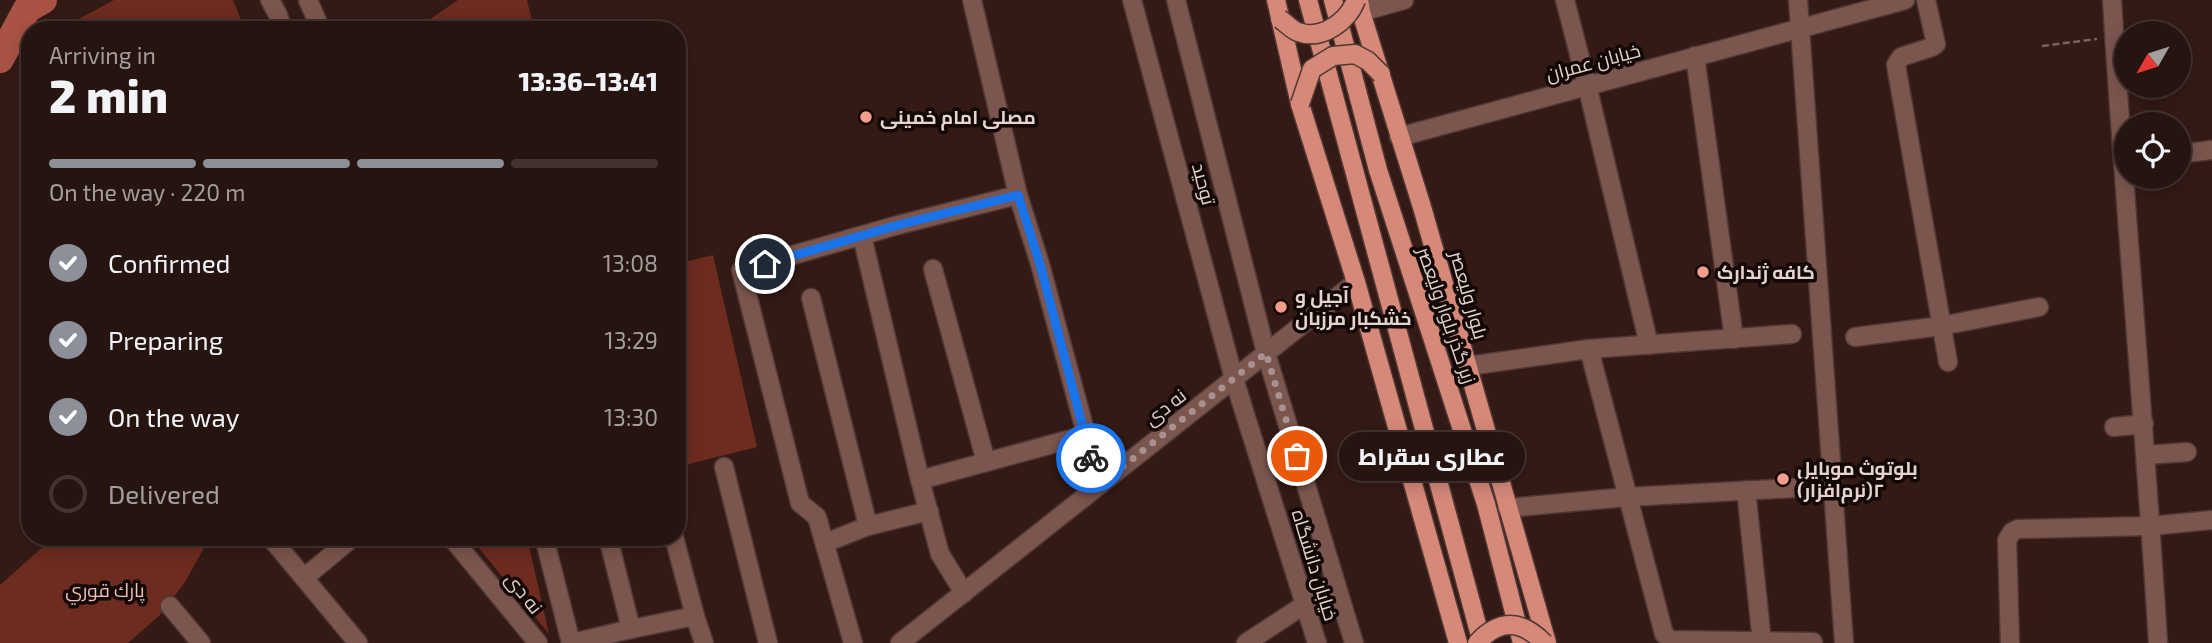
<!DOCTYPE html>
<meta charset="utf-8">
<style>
body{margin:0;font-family:"Exo 2",Cairo,sans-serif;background:#2e1d19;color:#f1f3f6;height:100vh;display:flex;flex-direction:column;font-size:26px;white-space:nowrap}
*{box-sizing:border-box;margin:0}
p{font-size:23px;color:#a49e9f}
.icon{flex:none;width:38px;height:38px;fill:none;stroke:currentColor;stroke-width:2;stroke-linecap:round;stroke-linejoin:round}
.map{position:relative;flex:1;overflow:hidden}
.details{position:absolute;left:21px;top:21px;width:665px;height:525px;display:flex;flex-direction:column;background:#261410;border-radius:28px;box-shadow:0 4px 18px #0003,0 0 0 2px #423330}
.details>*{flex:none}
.needle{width:46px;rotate:231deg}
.fabs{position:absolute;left:2114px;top:21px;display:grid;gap:14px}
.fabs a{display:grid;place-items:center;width:77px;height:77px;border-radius:50%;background:#261410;box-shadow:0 4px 18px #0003,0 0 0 2px #423330;font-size:35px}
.pin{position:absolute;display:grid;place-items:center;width:60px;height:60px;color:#fff;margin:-30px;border:4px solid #fff;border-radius:50%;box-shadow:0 2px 7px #0007}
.courier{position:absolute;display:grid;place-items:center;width:70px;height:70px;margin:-35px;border:5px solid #1a73e8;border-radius:50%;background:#fff;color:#222;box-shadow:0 2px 9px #0007}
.bubble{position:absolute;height:49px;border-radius:24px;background:#261410;box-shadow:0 4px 18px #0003,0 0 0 2px #423330;font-size:23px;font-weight:800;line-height:49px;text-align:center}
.head em{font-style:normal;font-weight:800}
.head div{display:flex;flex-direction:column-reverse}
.head{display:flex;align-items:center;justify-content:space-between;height:119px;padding:0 28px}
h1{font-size:46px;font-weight:800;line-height:52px}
.bar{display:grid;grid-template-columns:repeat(4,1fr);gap:10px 7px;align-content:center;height:84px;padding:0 28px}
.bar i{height:9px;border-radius:5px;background:#423330}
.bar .on{background:#8c9099}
.bar p{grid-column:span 4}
ol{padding:0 28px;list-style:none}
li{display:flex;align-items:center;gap:21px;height:77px}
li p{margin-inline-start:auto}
li .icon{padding:7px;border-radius:50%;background:#8c9099;color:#fff;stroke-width:4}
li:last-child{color:#a49e9f}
li i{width:38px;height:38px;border:4px solid #423330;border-radius:50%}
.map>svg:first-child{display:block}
.green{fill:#6e2b20}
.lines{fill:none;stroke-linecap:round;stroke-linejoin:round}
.river{stroke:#a95344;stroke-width:28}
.minor-casing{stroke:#4f3833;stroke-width:21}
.major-casing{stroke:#4f3833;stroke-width:21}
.path{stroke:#79635f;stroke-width:2.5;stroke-dasharray:7 3.5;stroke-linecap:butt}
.minor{stroke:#7b564e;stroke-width:18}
.major{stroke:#d68879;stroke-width:18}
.major-bridge-casing{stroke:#4f3833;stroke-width:21;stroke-linecap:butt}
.major-bridge{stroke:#d68879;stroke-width:18}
.done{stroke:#a7928f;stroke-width:7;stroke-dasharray:0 12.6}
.route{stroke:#1a73e8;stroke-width:9}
.poi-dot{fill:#f49d8c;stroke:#130806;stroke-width:2.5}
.labels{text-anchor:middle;stroke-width:7;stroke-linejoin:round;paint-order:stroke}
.street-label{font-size:19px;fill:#e5d3d0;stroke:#130806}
.poi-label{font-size:19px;font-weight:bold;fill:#e5d3d0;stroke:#130806;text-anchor:start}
.park-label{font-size:19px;fill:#f1c0b6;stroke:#130806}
</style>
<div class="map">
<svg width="2212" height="643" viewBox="0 0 2212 643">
<rect width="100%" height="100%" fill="#331a15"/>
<!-- green -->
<g class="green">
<polygon points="114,0 233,0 245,30 60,29"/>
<polygon points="458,0 527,0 534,29 414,30"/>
<polygon points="713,255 757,447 677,467 677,264"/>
<polygon points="54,537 210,537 185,582 160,615 128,643 0,643 0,585"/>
<polygon points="470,537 527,537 549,634"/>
</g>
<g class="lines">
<!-- river -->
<polyline class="river" points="0,59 27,9 43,0"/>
<defs>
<g id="minor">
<polyline points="270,0 278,15 283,30"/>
<polyline points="308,0 321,30"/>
<polyline points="972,0 1018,195 1040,264 1083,423 1097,487"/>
<polyline points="1132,0 1234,379 1317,643"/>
<polyline points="1176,0 1266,353 1354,643"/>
<polyline points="1565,0 1587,85 1649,345"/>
<polyline points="1798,0 1844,643"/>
<polyline points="1926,0 1936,44 1932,47 1901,57 1896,65 1948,362"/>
<path d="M 2112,0 C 2125,215 2145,428 2158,643"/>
<polyline points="1361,12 1404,0"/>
<polyline points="1695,56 1734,339"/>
<polyline points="1399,137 1905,0"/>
<polyline points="2179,154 2212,150"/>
<polyline points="862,236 920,480 940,554 964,593"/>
<polyline points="933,269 986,462"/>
<polyline points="811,298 868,526"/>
<polyline points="1855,337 1941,326 2039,307"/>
<polyline points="1589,349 1664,634 1671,640 1813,642"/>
<polyline points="1468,366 1589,349 1792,334"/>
<polyline points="2114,427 2144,424"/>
<polyline points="2146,455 2187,452"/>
<polyline points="724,467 768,643"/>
<polyline points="920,480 1086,435"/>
<polyline points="1746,490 1762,642"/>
<polyline points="1507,508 1627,497 1794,488"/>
<polyline points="270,537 358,643"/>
<polyline points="451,537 538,643"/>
<polyline points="544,537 571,643"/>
<polyline points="608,537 631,629"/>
<polyline points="674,537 695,616 704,643"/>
<polyline points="825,543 868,526 929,511"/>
<polyline points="304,578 353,537"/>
<polyline points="170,606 201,643"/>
<polyline points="572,643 631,629 695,616"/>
<polyline points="853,643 817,517 800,503 741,270 898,225 1018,195"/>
<polyline points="900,643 1356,282"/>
<polyline points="1246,643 1336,584"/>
<polyline points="2010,643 2007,540 2012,532 2018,529 2151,526 2212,520"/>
</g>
<g id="major">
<polyline points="1276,0 1300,104 1356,282 1458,643"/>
<polyline points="1308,0 1482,643"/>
<polyline points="1333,0 1378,170 1486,504 1522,643"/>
<polyline points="1359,0 1361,12 1422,207 1547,643"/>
</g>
</defs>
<!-- minor casing -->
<use href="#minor" class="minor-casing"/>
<!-- major casing -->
<use href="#major" class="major-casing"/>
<!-- path -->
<polyline class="path" points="2042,46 2097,39"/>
<!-- minor -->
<use href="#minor" class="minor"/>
<!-- major -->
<use href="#major" class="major"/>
<defs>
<g id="major-bridge">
<path d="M 1280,19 C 1286,23 1292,30 1298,32 C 1322,41 1348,21 1356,0"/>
<polyline points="1300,104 1312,69 1333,56 1355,54 1368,61 1381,74"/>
<path d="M 1477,643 C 1499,619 1521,619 1544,643"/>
</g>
</defs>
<!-- major-bridge casing -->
<use href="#major-bridge" class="major-bridge-casing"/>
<!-- major-bridge -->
<use href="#major-bridge" class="major-bridge"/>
</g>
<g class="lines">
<!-- done -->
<polyline class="done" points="1091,458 1097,487 1266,353 1297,456"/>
<!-- route -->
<polyline class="route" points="765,264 898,225 1018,195 1040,264 1091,458"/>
</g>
<!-- markers -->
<g class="poi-dot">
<circle cx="866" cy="117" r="7"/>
<circle cx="1703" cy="272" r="7"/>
<circle cx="1281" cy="307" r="7"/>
<circle cx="1783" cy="479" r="7"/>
</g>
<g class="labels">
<!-- street labels -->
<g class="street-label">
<text transform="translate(1593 62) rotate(-15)" y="7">خیابان عمران</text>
<text transform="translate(1204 184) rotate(75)" y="7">توحید</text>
<text transform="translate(1469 295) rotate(74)" y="7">بلوار ولیعصر</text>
<text transform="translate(1447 315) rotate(71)" y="7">زیر گذر بلوار ولیعصر</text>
<text transform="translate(1165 407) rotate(-38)" y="7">نه دی</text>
<text transform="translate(1315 565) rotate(73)" y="7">خیابان دانشگاه</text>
<text transform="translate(524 593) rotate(51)" y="7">نه دی</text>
</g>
<!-- poi labels -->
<g class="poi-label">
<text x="880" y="124">مصلی امام خمینی</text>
<text x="1717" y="279">کافه ژندارک</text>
<text x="1295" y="303">آجیل و<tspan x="1295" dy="22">خشکبار مرزبان</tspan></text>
<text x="1797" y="475">بلوتوث موبایل<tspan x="1797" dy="22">(نرم‌افزار)۲</tspan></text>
</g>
<!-- park labels -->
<g class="park-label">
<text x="105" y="597">پارك قوري</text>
</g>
</g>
</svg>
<div class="fabs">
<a><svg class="needle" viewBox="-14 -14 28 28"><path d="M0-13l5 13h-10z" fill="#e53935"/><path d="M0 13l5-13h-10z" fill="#a49e9f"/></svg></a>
<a><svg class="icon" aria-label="locate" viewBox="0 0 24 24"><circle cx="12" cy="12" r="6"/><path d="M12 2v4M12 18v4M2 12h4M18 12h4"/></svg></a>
</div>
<div class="pin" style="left:1297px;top:456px;background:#ea580c"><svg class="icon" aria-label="bag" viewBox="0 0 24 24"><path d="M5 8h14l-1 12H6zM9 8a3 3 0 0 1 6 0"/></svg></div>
<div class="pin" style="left:765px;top:264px;background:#1f2937"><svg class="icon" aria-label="home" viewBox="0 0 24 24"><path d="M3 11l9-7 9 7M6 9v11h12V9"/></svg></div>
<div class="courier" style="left:1091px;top:458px"><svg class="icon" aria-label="bike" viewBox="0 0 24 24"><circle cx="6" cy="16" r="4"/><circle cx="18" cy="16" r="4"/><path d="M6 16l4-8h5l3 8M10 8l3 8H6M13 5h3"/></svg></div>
<div class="bubble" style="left:1339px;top:432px;width:186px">عطاری سقراط</div>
<section class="details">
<div class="head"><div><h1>2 min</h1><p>Arriving in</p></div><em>13:36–13:41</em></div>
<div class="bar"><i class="on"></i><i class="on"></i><i class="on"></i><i></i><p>On the way · 220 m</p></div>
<ol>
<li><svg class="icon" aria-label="check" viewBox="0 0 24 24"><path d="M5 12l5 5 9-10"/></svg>Confirmed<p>13:08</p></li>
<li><svg class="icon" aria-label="check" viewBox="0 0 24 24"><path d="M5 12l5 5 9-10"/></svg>Preparing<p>13:29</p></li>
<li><svg class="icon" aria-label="check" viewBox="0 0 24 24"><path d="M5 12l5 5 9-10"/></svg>On the way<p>13:30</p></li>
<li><i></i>Delivered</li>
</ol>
</section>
</div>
